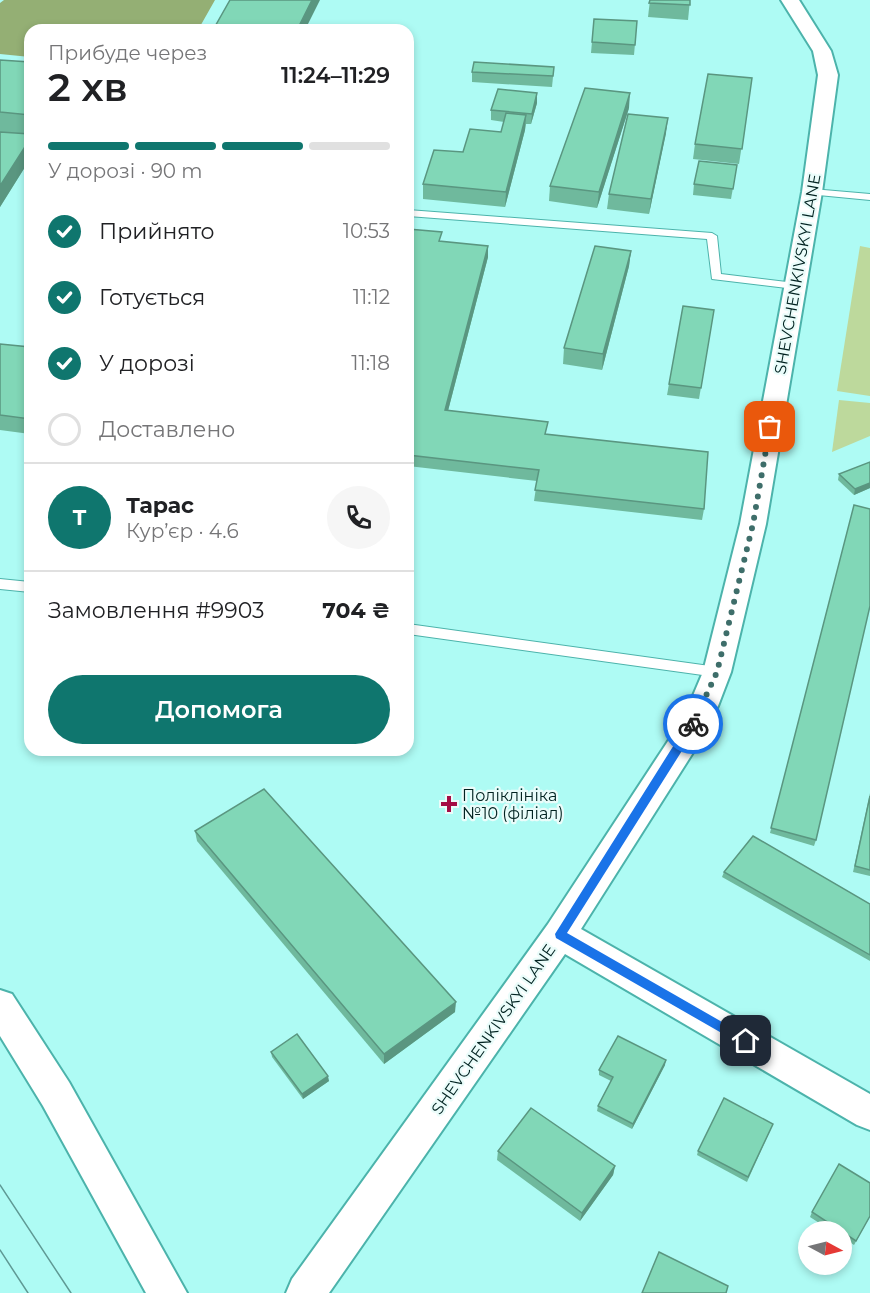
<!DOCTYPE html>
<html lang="uk">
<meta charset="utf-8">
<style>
body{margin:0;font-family:Montserrat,sans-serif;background:#f6f6f6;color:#202124;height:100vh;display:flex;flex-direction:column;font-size:22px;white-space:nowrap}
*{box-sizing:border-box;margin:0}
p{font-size:20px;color:#757577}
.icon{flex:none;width:33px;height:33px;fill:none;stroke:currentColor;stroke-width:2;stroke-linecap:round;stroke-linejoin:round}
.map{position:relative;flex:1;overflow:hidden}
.drawer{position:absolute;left:24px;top:24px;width:390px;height:732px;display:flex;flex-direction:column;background:#fff;border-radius:18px;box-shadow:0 3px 9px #0003}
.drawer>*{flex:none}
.needle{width:39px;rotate:97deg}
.fabs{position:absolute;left:798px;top:1221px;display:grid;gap:12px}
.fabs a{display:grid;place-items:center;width:54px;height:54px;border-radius:50%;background:#fff;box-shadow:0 3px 9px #0003;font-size:30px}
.pin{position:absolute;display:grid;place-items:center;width:51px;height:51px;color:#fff;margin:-26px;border-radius:12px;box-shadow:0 3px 9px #0006}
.courier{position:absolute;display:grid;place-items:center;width:60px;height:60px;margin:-30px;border:4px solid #1a73e8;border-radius:50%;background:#fff;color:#222;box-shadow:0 2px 8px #0007}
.headline em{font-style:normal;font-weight:600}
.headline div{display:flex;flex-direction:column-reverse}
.headline{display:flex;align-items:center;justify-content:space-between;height:102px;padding:0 24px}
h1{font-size:39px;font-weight:600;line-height:45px}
.bar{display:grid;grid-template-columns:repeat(4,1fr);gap:9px 6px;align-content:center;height:72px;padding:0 24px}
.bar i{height:8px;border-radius:4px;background:#e0e0e0}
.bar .selected{background:#0f766e}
.bar p{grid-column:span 4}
.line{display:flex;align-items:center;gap:15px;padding:0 24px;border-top:2px solid #e0e0e0}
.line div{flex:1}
.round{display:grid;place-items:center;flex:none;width:63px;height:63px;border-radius:32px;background:#f6f6f6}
ol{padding:0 24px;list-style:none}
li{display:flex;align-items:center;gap:18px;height:66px}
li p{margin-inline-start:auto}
li .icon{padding:6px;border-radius:50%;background:#0f766e;color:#fff;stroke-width:4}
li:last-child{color:#757577}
li i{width:33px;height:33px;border:3px solid #e0e0e0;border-radius:50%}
.primary-button{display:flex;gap:12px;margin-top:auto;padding:12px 24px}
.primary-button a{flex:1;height:69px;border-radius:36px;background:#0f766e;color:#fff;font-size:24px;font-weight:600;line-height:69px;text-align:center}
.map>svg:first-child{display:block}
.green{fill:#bdd99c}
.forest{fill:#94af74}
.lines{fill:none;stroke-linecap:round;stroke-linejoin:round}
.lane-casing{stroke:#4cb3ab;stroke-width:2}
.street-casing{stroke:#4cb3ab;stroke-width:4}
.lane{fill:#fff;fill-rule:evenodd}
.street{fill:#fff;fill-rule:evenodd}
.tram{stroke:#5f9994;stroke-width:1.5}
.wall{fill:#6fb99d}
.shaded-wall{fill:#5a9680}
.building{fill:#81d7b7;stroke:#5a9680;stroke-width:1.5}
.route{fill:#1a73e8}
.done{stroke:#3e6e6a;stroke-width:6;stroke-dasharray:0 10.8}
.poi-dot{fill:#a40c45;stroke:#eafcfa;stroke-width:2}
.labels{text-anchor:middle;stroke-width:4.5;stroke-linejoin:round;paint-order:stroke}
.street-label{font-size:16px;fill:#012220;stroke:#eafcfa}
.poi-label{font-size:16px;fill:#012220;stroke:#eafcfa;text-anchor:start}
</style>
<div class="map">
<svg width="870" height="1293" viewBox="0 0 870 1293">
<rect width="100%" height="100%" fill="#aefbf4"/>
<!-- green -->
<g class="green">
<polygon points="860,246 870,248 870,396 837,391"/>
<polygon points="839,400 870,403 870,436 832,452"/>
</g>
<!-- forest -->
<polygon class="forest" points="4,0 215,0 198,30 30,30 30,57 0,54 0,3"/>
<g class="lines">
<defs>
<g id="lane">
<polygon points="812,189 870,194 870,200 808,194 808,190"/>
<polygon points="408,210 712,233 717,236 721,274 795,283 800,286 795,289 712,279 707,239 408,216"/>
<polygon points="0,579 30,582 30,592 0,589"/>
<polygon points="408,624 717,667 722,668 724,672 722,676 717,677 408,634"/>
</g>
<g id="street">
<polygon points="781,0 799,0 831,51 838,75 822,192 766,524 731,672 718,706 694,751 581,929 870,1094 870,1130 857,1125 565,954 329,1293 286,1293 292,1279 548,924 672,735 689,705 703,672 740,524 802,192 818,75 813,51"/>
<polygon points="0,990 12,994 69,1082 187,1293 146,1293 43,1106 0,1036"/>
</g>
</defs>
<!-- lane casing -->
<use href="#lane" class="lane-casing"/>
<!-- street casing -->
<use href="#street" class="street-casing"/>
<!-- lane -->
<use href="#lane" class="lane"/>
<!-- street -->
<use href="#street" class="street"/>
<!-- tram -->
<g class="tram">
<polyline points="0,1185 71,1293"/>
<polyline points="0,1250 28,1293"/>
</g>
</g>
<!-- wall -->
<g class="wall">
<polygon points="650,0 690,0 688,20 648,17"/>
<polygon points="594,19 637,21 634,55 591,53"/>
<polygon points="0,60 30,62 30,159 0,207"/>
<polygon points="554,67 552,87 472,82 472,72"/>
<polygon points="752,78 739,164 693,159 695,144"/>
<polygon points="537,103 531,124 526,124 525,130 505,207 423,199 423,184 501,132 504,122 491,120 491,110"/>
<polygon points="629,108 597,208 549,201 550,186"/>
<polygon points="666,133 649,214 607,209 609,194"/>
<polygon points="737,165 731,199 693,195 694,184"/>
<polygon points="408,229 442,242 488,246 488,257 448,411 546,434 704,509 702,520 534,501 537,481 408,466"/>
<polygon points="631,251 629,266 602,370 563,364 564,348"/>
<polygon points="714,310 699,399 667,395 669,384"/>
<polygon points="0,344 30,347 30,434 0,430"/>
<polygon points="870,462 870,488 854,495 838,480 839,474"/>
<polygon points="854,505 816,840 814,846 770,833"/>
<polygon points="870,793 870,876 853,872"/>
<polygon points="195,831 455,1012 384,1064 197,841"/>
<polygon points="724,872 870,904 870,961 722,877"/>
<polygon points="271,1052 329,1081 303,1099 272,1057"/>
<polygon points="665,1065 632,1129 597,1111 598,1106 611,1081 599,1075 599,1070"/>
<polygon points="773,1124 747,1182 697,1155 698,1151"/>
<polygon points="498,1151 615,1166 613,1175 580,1221 497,1160"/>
<polygon points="812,1212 870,1216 854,1245 842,1237 842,1232 833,1232 810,1217"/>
</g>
<!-- shaded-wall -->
<g class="shaded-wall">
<polygon points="312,0 320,0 305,30 297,30"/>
<polygon points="537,93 537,103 531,124 532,114"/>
<polygon points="630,93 629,108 597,208 599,192"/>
<polygon points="526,115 525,130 505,207 506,192"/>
<polygon points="668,118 666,133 649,214 651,199"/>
<polygon points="30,139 30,159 0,207 0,186"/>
<polygon points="488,246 488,257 445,422 445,410"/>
<polygon points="631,251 629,266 602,370 603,354"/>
<polygon points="870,483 870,488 854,495 855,489"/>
<polygon points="456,1002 455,1012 384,1064 384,1054"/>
<polygon points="666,1060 665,1065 632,1129 633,1124"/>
<polygon points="328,1076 329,1081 303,1099 302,1094"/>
<polygon points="615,1166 613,1175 580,1221 582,1213"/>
</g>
<!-- building -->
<g class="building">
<polygon points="230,0 312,0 297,30 213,30"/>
<polygon points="650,0 690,0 690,5 649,3"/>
<polygon points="594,19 637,21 635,45 592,42"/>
<polygon points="0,60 30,62 30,115 0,112"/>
<polygon points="474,62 554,67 553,76 472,72"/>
<polygon points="708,74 752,78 742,149 695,144"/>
<polygon points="585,88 630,93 599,192 550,186"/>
<polygon points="498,89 537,93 532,114 491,110"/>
<polygon points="506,113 526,115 506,192 423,184 434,150 463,152 470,129 501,132"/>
<polygon points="628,114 668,118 651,199 609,194"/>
<polygon points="0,132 30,134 30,139 0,186"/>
<polygon points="699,161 737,165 733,189 694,184"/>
<polygon points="408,229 442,232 439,241 488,246 445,410 548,422 545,434 708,452 704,509 535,490 539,470 408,455"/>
<polygon points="595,246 631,251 603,354 564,348"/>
<polygon points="683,306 714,310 701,388 669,384"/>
<polygon points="0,344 30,347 30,419 0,415"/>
<polygon points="870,462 870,483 855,489 839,474"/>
<polygon points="854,505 870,509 870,606 816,840 771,828"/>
<polygon points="264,789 456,1002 384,1054 195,831"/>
<polygon points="870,796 870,870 855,866"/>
<polygon points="753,836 870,904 870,955 724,872"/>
<polygon points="297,1034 328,1076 302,1094 271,1052"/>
<polygon points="618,1036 666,1060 633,1124 598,1106 613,1077 599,1070"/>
<polygon points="724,1098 773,1124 748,1177 698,1151"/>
<polygon points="531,1108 615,1166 582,1213 498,1151"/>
<polygon points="839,1164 870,1183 870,1216 856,1241 812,1212"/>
<polygon points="659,1252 728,1286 726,1293 642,1293"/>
</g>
<!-- route -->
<polygon class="route" points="693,720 697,721 697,727 567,933 750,1038 752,1041 746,1047 556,938 555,934 689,721"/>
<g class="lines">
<!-- done -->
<polyline class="done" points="693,724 717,672 753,524 770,427"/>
</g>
<!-- markers -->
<path class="poi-dot" d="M446 795h6v6h6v6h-6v6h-6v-6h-6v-6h6z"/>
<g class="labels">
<!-- street labels -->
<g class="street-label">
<text transform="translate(797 274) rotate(-80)" y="6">SHEVCHENKIVSKYI LANE</text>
<text transform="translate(493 1029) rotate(-55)" y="6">SHEVCHENKIVSKYI LANE</text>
</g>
<!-- poi labels -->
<g class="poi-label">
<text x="462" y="801">Поліклініка<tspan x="462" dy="18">№10 (філіал)</tspan></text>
</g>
</g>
</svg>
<div class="fabs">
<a><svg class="needle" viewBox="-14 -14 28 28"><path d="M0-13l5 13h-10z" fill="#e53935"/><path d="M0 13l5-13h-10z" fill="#757577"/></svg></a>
</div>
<div class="pin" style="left:770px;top:427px;background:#ea580c"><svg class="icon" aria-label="bag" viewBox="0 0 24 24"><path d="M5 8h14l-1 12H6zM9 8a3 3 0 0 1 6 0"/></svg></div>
<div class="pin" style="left:746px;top:1041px;background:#1f2937"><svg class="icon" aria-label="home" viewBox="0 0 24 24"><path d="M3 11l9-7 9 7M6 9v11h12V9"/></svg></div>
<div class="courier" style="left:693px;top:724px"><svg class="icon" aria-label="bike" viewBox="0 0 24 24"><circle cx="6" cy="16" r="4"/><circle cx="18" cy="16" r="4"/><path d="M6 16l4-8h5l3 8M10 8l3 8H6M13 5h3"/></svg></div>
<section class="drawer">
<div class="headline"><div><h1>2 хв</h1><p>Прибуде через</p></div><em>11:24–11:29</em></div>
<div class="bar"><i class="selected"></i><i class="selected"></i><i class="selected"></i><i></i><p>У дорозі · 90 m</p></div>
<ol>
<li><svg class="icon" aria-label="check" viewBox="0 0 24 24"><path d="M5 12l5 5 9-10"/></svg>Прийнято<p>10:53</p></li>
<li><svg class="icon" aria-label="check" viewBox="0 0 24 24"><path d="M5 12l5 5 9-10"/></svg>Готується<p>11:12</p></li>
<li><svg class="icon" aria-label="check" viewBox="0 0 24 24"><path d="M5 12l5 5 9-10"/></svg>У дорозі<p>11:18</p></li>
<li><i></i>Доставлено</li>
</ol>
<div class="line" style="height:108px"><b class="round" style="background:#0f766e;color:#fff">Т</b><div><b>Тарас</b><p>Кур’єр · 4.6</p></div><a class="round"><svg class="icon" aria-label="phone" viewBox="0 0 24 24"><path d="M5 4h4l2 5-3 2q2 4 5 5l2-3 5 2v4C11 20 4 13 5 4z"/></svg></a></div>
<div class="line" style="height:78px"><div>Замовлення #9903</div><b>704 ₴</b></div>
<div class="primary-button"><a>Допомога</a></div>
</section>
</div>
